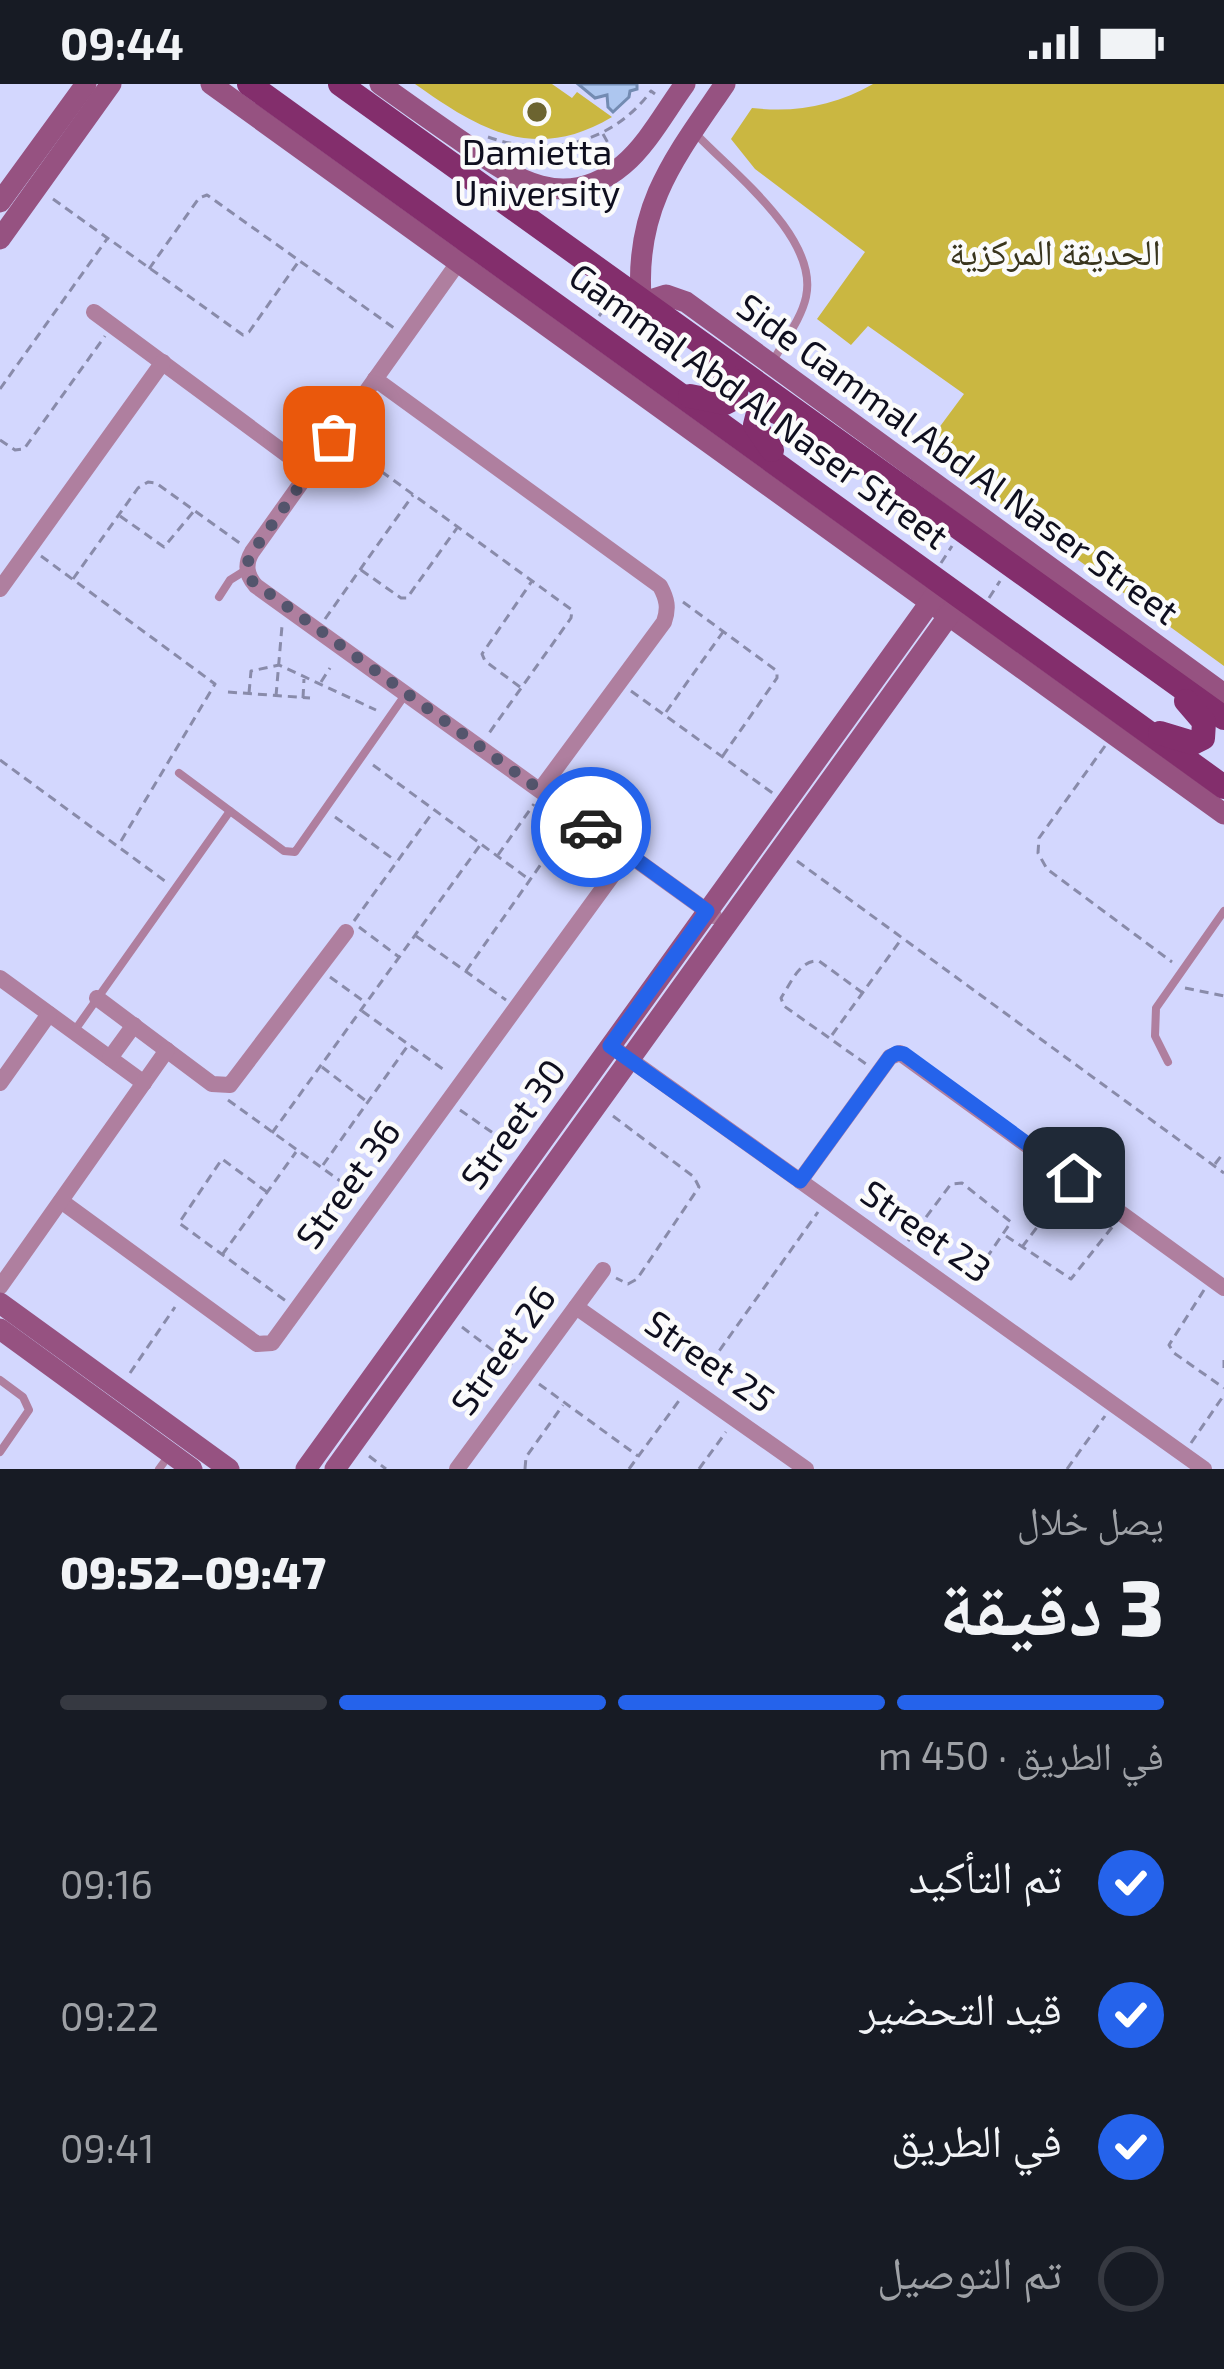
<!DOCTYPE html>
<html lang="ar">
<meta charset="utf-8">
<style>
body{margin:0;font-family:"Exo 2","Noto Naskh Arabic",sans-serif;background:#20242c;color:#f1f3f6;direction:rtl;height:100vh;display:flex;flex-direction:column;font-size:45px;white-space:nowrap}
*{box-sizing:border-box;margin:0}
p{font-size:39px;color:#9ea1a6}
.icon{flex:none;width:66px;height:66px;fill:none;stroke:currentColor;stroke-width:2;stroke-linecap:round;stroke-linejoin:round}
.map{position:relative;height:1385px;overflow:hidden;direction:ltr}
.panel{display:flex;flex-direction:column;background:#171b24;flex:1}
.panel>*{flex:none}
.pin{position:absolute;display:grid;place-items:center;width:102px;height:102px;color:#fff;margin:-51px;border-radius:24px;box-shadow:0 6px 18px #0006}
.courier{position:absolute;display:grid;place-items:center;width:120px;height:120px;margin:-60px;border:9px solid #2563eb;border-radius:50%;background:#fff;color:#222;box-shadow:0 3px 15px #0007}
.overview em{font-style:normal;font-weight:800}
.overview div{display:flex;flex-direction:column-reverse}
.overview{display:flex;align-items:center;justify-content:space-between;height:204px;padding:0 60px}
h1{font-size:78px;font-weight:800;line-height:90px}
.bar{display:grid;grid-template-columns:repeat(4,1fr);gap:18px 12px;align-content:center;height:144px;padding:0 60px}
.bar i{height:15px;border-radius:9px;background:#363941}
.bar .selected{background:#2563eb}
.bar p{grid-column:span 4}
ol{padding:0 60px;list-style:none}
li{display:flex;align-items:center;gap:36px;height:132px}
li p{margin-inline-start:auto}
li .icon{padding:12px;border-radius:50%;background:#2563eb;color:#fff;stroke-width:4}
li:last-child{color:#9ea1a6}
li i{width:66px;height:66px;border:6px solid #363941;border-radius:50%}
.status{display:flex;justify-content:space-between;align-items:center;height:84px;padding:0 60px;background:#171b24;direction:ltr}
.status svg{height:33px;fill:currentColor}
.map>svg:first-child{display:block}
.green{fill:#cab741}
.building{fill:#adc6ef;stroke:#738bb2;stroke-width:3}
.lines{fill:none;stroke-linecap:round;stroke-linejoin:round}
.path{stroke:#898baa;stroke-width:3;stroke-dasharray:9 6;stroke-linecap:butt}
.lane{stroke:#af7f9f;stroke-width:8}
.street{stroke:#af7f9f;stroke-width:16}
.secondary{stroke:#965281;stroke-width:21}
.primary{stroke:#832e6c;stroke-width:24}
.done{stroke:#54556d;stroke-width:12;stroke-dasharray:0 21.6}
.route{stroke:#2563eb;stroke-width:15}
.poi-dot{fill:#6c6430;stroke:#fbfbfb;stroke-width:4.5}
.labels{text-anchor:middle;stroke-width:9;stroke-linejoin:round;paint-order:stroke}
.poi-label{font-size:36px;fill:#0f0f1f;stroke:#fbfbfb}
.park-label{font-size:36px;fill:#39351d;stroke:#fbfbfb}
.street-label{font-size:36px;fill:#0f0f1f;stroke:#fbfbfb}
</style>
<div class="status"><b>09:44</b><svg viewBox="0 0 49 12"><path d="M0 12V9h3v3zM5 12V6h3v6zM10 12V3h3v9zM15 12V0h3v12zM26 1h20v11H26zM47 4h2v5h-2z"/></svg></div>
<div class="map">
<svg width="1224" height="1385" viewBox="0 0 1224 1385">
<rect width="100%" height="100%" fill="#d3d7fe"/>
<!-- green -->
<g class="green">
<path d="M 415,0 L 552,0 L 572,14 L 577,8 L 612,33 C 535,79 480,46 415,0 Z"/>
<path d="M 873,0 L 1224,0 L 1224,582 L 924,364 L 964,310 L 868,242 L 851,261 L 817,235 L 865,168 L 755,85 L 731,55 L 752,24 C 796,29 834,22 873,0 Z"/>
</g>
<!-- building -->
<polygon class="building" points="578,0 637,0 637,5 630,7 629,13 613,28 608,23 607,11 595,14"/>
<g class="lines">
<!-- path -->
<g class="path">
<polyline points="603,50 613,68"/>
<path d="M 488,53 C 548,74 612,60 651,7 L 655,10"/>
<polyline points="567,63 576,73 574,85"/>
<polyline points="553,85 554,66"/>
<polyline points="53,115 243,251 249,248 299,177"/>
<polyline points="149,185 199,114 207,111 394,244"/>
<polyline points="599,232 611,216"/>
<polyline points="0,305 107,155"/>
<polyline points="0,356 15,366 24,365 105,252"/>
<polyline points="345,361 572,526 571,534 487,652"/>
<polyline points="120,432 164,463 194,427"/>
<polyline points="41,472 215,600 118,762"/>
<polyline points="941,479 952,462"/>
<polyline points="361,486 401,514 407,514 457,444"/>
<polyline points="73,495 138,404 148,398 156,399 241,460"/>
<polyline points="989,514 1000,497"/>
<polyline points="683,518 777,587 777,594 722,673"/>
<polyline points="325,535 413,411"/>
<polyline points="321,598 330,584"/>
<polyline points="520,603 485,577 482,570 532,497"/>
<polyline points="631,607 774,710"/>
<polyline points="228,608 310,614"/>
<polyline points="249,609 251,587 279,581 376,626"/>
<polyline points="276,612 282,542"/>
<polyline points="303,614 304,595"/>
<polyline points="666,628 723,548"/>
<polyline points="1105,662 1039,754 1038,769 1047,785 1172,878"/>
<polyline points="0,676 169,800"/>
<polyline points="373,681 530,796"/>
<polyline points="335,733 396,777"/>
<polyline points="498,771 534,720"/>
<polyline points="797,777 1224,1089"/>
<polyline points="354,837 433,728"/>
<polyline points="359,843 399,873"/>
<polyline points="416,852 506,916"/>
<polyline points="466,887 565,746"/>
<polyline points="330,893 366,919"/>
<polyline points="1185,904 1224,912"/>
<path d="M 863,909 L 819,877 C 800,875 791,899 781,914 L 784,922 L 866,980"/>
<polyline points="362,927 447,988"/>
<polyline points="832,951 900,857"/>
<polyline points="322,983 366,1017"/>
<polyline points="228,1016 361,1112"/>
<polyline points="460,1026 516,1065"/>
<polyline points="613,1032 694,1093 699,1103 637,1195 628,1200 616,1194"/>
<polyline points="272,1049 481,760"/>
<polyline points="1215,1080 1224,1068"/>
<polyline points="323,1081 409,960"/>
<polyline points="267,1108 222,1075 179,1139 286,1217"/>
<polyline points="1006,1152 1071,1195 1113,1142"/>
<polyline points="908,1157 951,1100 962,1099 1011,1138 968,1201"/>
<polyline points="1022,1163 1066,1105"/>
<polyline points="222,1171 296,1068"/>
<polyline points="1204,1206 1169,1261 1174,1269 1224,1304"/>
<polyline points="462,1243 512,1281"/>
<polyline points="1224,1276 1224,1284"/>
<polyline points="130,1289 175,1223"/>
<polyline points="702,1291 818,1128"/>
<polyline points="539,1300 638,1372"/>
<polyline points="1191,1359 1224,1311"/>
<polyline points="369,1372 386,1385"/>
<polyline points="525,1385 526,1373 563,1321"/>
<polyline points="629,1385 681,1314"/>
<polyline points="699,1385 726,1348"/>
<polyline points="1067,1385 1105,1332"/>
</g>
<!-- lane -->
<g class="lane">
<path d="M 696,50 C 733,89 819,154 806,213 C 801,236 783,258 772,279"/>
<polyline points="219,513 230,496 246,486"/>
<polyline points="179,689 284,767 295,768 405,611"/>
<polyline points="75,946 230,727"/>
<polyline points="1168,978 1155,952 1156,924 1224,827"/>
<polyline points="0,1296 23,1313 29,1326 0,1368"/>
<polyline points="159,1385 170,1370"/>
</g>
<!-- street -->
<g class="street">
<path d="M 465,169 L 252,468 C 245,480 246,491 256,502 L 714,832"/>
<polyline points="94,228 309,387"/>
<path d="M 375,295 L 660,502 C 667,515 669,524 664,538 L 540,706"/>
<polyline points="0,505 163,278"/>
<polyline points="0,894 144,999"/>
<polyline points="97,914 212,1000 230,1001 346,848"/>
<polyline points="611,962 1204,1385"/>
<polyline points="110,974 134,941"/>
<polyline points="0,999 49,930"/>
<polyline points="800,1097 890,973 900,969 1224,1204"/>
<polyline points="61,1117 257,1260 272,1259 628,770"/>
<polyline points="0,1203 167,966"/>
<polyline points="576,1223 806,1385"/>
<polyline points="457,1385 603,1186"/>
</g>
<!-- secondary -->
<g class="secondary">
<polyline points="211,0 1224,730"/>
<path d="M 380,0 C 408,20 436,40 464,59 C 514,95 565,130 623,81 C 648,60 666,26 685,0"/>
<polyline points="0,118 86,0"/>
<polyline points="0,155 111,0"/>
<path d="M 641,213 C 635,121 676,72 725,0"/>
<polyline points="647,217 666,211 686,218 1224,610"/>
<polyline points="0,1219 229,1385"/>
<polyline points="0,1245 192,1385"/>
<polyline points="306,1385 939,506"/>
<polyline points="335,1385 955,523"/>
</g>
<!-- primary -->
<g class="primary">
<polyline points="249,0 1224,703"/>
<polyline points="340,0 1224,634"/>
<polyline points="690,312 725,319 735,314 737,303 716,278"/>
<polyline points="772,366 755,341 758,329 771,326 797,336"/>
<polyline points="1160,649 1193,659 1203,654 1204,638 1186,617"/>
</g>
</g>
<g class="lines">
<!-- done -->
<polyline class="done" points="334,353 249,473 247,485 252,497 591,743"/>
<!-- route -->
<polyline class="route" points="591,743 707,827 610,962 800,1097 890,973 897,969 904,970 1074,1094"/>
</g>
<!-- markers -->
<circle class="poi-dot" cx="537" cy="28" r="12"/>
<g class="labels">
<!-- poi labels -->
<g class="poi-label">
<text x="537" y="81">Damietta<tspan x="537" dy="41">University</tspan></text>
</g>
<!-- park labels -->
<g class="park-label">
<text x="1055" y="181">الحديقة المركزية</text>
</g>
<!-- street labels -->
<g class="street-label">
<text transform="translate(759 322) rotate(36)" y="13">Gammal Abd Al Naser Street</text>
<text transform="translate(958 375) rotate(36)" y="13">Side Gammal Abd Al Naser Street</text>
<text transform="translate(513 1040) rotate(-54)" y="13">Street 30</text>
<text transform="translate(348 1100) rotate(-54)" y="13">Street 36</text>
<text transform="translate(926 1147) rotate(35)" y="13">Street 23</text>
<text transform="translate(503 1266) rotate(-54)" y="13">Street 26</text>
<text transform="translate(710 1277) rotate(35)" y="13">Street 25</text>
</g>
</g>
</svg>
<div class="pin" style="left:334px;top:353px;background:#ea580c"><svg class="icon" aria-label="bag" viewBox="0 0 24 24"><path d="M5 8h14l-1 12H6zM9 8a3 3 0 0 1 6 0"/></svg></div>
<div class="pin" style="left:1074px;top:1094px;background:#1f2937"><svg class="icon" aria-label="home" viewBox="0 0 24 24"><path d="M3 11l9-7 9 7M6 9v11h12V9"/></svg></div>
<div class="courier" style="left:591px;top:743px"><svg class="icon" aria-label="car" viewBox="0 0 24 24"><path d="M5 17H2v-5l4-1 3-4h7l3 4 3 1v5h-3M9 17h6M6 11h13"/><circle cx="7" cy="17" r="2"/><circle cx="17" cy="17" r="2"/></svg></div>
</div>
<section class="panel">
<div class="overview"><div><h1>3 دقيقة</h1><p>يصل خلال</p></div><em>09:47–09:52</em></div>
<div class="bar"><i class="selected"></i><i class="selected"></i><i class="selected"></i><i></i><p>في الطريق · 450 m</p></div>
<ol>
<li><svg class="icon" aria-label="check" viewBox="0 0 24 24"><path d="M5 12l5 5 9-10"/></svg>تم التأكيد<p>09:16</p></li>
<li><svg class="icon" aria-label="check" viewBox="0 0 24 24"><path d="M5 12l5 5 9-10"/></svg>قيد التحضير<p>09:22</p></li>
<li><svg class="icon" aria-label="check" viewBox="0 0 24 24"><path d="M5 12l5 5 9-10"/></svg>في الطريق<p>09:41</p></li>
<li><i></i>تم التوصيل</li>
</ol>
</section>
